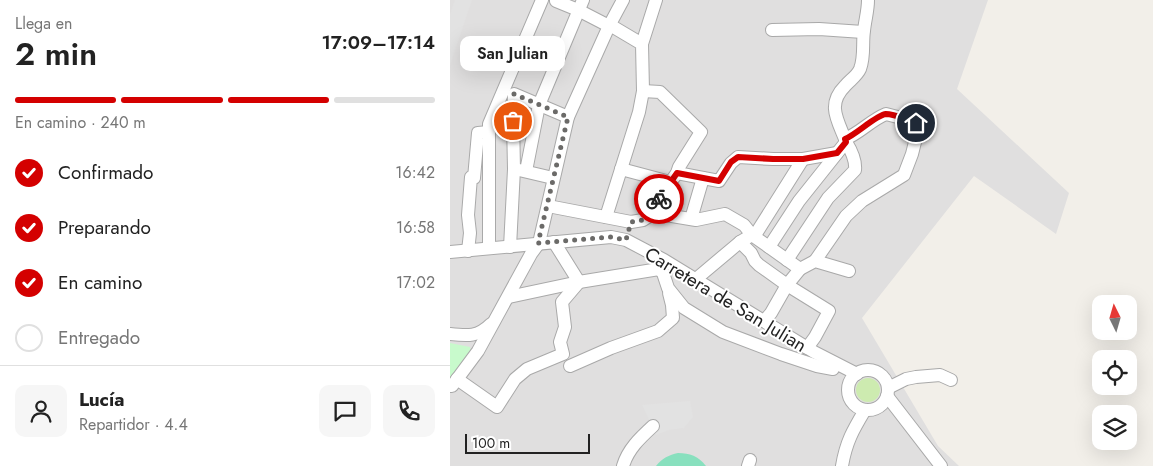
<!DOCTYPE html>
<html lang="es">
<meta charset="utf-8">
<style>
body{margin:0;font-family:Jost,sans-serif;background:#f6f6f6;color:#222;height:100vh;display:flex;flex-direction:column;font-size:19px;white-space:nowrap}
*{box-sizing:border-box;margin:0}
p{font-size:16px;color:#767676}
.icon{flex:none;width:28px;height:28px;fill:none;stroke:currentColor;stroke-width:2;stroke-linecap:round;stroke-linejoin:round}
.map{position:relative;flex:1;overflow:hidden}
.drawer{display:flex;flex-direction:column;background:#fff;width:450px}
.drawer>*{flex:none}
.needle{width:32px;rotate:355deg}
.fabs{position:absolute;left:642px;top:295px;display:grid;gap:10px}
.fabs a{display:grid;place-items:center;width:45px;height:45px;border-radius:10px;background:#fff;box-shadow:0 5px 20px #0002;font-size:25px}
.scale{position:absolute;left:15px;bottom:12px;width:125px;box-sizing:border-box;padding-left:5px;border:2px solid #222;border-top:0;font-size:14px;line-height:18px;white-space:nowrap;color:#222;-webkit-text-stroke:4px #fff;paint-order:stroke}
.pin{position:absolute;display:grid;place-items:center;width:42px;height:42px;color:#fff;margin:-21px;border:2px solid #fff;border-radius:50%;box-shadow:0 1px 5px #0007}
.courier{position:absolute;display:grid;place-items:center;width:50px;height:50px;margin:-25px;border:4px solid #d40000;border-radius:50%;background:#fff;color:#222;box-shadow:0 1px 6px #0007}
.bubble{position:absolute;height:35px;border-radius:10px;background:#fff;box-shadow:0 5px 20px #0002;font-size:16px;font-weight:600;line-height:35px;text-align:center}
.headline em{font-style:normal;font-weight:600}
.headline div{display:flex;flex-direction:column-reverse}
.headline{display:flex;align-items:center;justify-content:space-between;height:85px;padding:0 15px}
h1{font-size:32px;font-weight:600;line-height:38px}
.bar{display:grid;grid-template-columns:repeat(4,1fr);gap:8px 5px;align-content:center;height:60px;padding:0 15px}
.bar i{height:6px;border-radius:4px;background:#e0e0e0}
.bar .active{background:#d40000}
.bar p{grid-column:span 4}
.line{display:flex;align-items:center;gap:12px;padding:0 15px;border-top:1px solid #e0e0e0}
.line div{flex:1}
.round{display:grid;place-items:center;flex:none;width:52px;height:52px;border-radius:10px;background:#f6f6f6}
ol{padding:0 15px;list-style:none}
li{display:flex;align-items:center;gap:15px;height:55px}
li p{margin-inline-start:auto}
li .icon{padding:5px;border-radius:50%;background:#d40000;color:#fff;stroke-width:4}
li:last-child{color:#767676}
li i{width:28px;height:28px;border:2px solid #e0e0e0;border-radius:50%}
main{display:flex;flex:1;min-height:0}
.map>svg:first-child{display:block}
.residential{fill:#e0dfdf}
.grass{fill:#cdebb0}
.park{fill:#c8facc}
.pitch{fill:#88e0be}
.parking{fill:#e2e2e2}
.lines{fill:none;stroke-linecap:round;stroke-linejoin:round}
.minor-casing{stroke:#a9a9a9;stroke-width:14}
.minor{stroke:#fff;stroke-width:12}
.done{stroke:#6b6a68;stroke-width:5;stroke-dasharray:0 9}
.route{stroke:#d40000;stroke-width:6}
.labels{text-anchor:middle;stroke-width:4;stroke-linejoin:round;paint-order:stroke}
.street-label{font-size:19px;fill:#222;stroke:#fff}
</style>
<main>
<section class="drawer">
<div class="headline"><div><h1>2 min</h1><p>Llega en</p></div><em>17:09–17:14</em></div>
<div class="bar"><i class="active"></i><i class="active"></i><i class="active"></i><i></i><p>En camino · 240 m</p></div>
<ol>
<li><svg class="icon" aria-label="check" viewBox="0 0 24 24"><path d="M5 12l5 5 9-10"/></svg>Confirmado<p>16:42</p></li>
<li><svg class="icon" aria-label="check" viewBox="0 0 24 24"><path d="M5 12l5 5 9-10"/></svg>Preparando<p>16:58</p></li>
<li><svg class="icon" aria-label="check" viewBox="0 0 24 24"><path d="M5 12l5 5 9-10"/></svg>En camino<p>17:02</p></li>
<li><i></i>Entregado</li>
</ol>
<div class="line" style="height:90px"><a class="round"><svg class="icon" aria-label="person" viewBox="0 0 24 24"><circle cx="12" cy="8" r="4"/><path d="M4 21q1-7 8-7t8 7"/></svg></a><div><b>Lucía</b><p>Repartidor · 4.4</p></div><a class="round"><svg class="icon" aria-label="chat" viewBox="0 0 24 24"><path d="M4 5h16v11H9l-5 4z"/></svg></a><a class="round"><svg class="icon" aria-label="phone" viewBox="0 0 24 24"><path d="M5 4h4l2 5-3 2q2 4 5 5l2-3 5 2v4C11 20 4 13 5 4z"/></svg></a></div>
</section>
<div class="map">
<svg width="703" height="466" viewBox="0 0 703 466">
<rect width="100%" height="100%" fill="#f2efe9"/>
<!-- residential -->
<polygon class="residential" points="0,0 538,0 507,89 619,193 606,234 524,176 412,318 488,446 509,466 0,466"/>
<!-- grass -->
<circle class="grass" cx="418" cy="390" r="12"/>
<!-- park -->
<polygon class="park" points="0,343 20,347 21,352 0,379"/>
<!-- pitch -->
<path class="pitch" d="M 228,453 C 240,453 248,456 256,466 L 206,466 C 212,458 219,455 228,453 Z"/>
<!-- parking -->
<g class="parking">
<polygon points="5,0 22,0 0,65 0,14"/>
<polygon points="240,401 243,417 234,428 219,430 206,435 192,405"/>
</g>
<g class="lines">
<defs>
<g id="minor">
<polyline points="106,1 128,10 159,26"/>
<polyline points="322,30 369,29 413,32"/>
<polyline points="192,44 206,0"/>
<path d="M 395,139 C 387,119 377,104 395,86 C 400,80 407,76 410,69 C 415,56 412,43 414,31 C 415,20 418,11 418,0"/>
<polyline points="171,169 220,182"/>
<polyline points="69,170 103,178"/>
<polyline points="76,171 89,105 133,0"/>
<polyline points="227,173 269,181 281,163 288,157 323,159 353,159 387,153"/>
<polyline points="98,206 181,222 193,220 204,213 208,200 227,173 229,167 251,132 210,92 193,91"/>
<polyline points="204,213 246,220 275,214 294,225 302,235 350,269 365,261 399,271"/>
<polyline points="156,217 189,112 193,91 192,44 160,25"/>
<polyline points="241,219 253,178"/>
<polyline points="290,242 301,253 305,261 309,265 337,285 379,311 365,337 357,348"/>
<polyline points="60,247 64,169 63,121 64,94 118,117"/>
<path d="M 319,247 L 349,201 L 396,142 L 395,139 C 410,133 421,120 436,114 L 463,121 L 467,126 L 468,130 L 462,154 L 454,175 L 412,201 L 396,216 L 365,261"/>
<polyline points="39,248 39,124 92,0"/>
<polyline points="18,251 20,233 18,215 21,177 24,178 28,133 39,132"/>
<polyline points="0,252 161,237 176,240 214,260 364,352 407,374"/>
<path d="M 337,260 L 378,198 L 405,170 C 406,161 401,150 396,142"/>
<polyline points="209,269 213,273 218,288 234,308 273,332 331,354 367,366 383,369"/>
<polyline points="246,279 290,242 307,232 353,159"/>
<polyline points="59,297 129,282 209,269 213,262"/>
<polyline points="314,321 321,313 337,285 350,269"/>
<path d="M 0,334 C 18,336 28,337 41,324"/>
<polyline points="120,366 161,348 208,331 223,318 222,305 219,293"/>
<circle cx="418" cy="390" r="20"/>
<polyline points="7,379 47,407 65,379 77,369 113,354 110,342 115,327 112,302 129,282 104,242"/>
<polyline points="0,386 2,386 28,351 81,254 89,243 118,117 159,26 173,0"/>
<polyline points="438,388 456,379 466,377 490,375 501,380"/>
<polyline points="437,396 491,466"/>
<path d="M 173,466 C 178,449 190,438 203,426"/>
<polyline points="298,466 300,460"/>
<path d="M 392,466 C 396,442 403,430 415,410"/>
</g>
</defs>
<!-- minor casing -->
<use href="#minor" class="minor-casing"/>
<!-- minor -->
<use href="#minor" class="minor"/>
</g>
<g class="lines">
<!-- done -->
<polyline class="done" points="63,121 64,94 118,117 88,243 161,237 176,240 181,222 193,220 204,213 209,199"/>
<!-- route -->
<path class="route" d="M 209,199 L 227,173 L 269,181 L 281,162 L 288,157 L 323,159 L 353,159 L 387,153 L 396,142 L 395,139 C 407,134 426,115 436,114 C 443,114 456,119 463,121 L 466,123"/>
</g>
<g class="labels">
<!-- street labels -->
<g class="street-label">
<text transform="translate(276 299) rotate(31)" y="7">Carretera de San Julian</text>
</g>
</g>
</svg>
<div class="fabs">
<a><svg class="needle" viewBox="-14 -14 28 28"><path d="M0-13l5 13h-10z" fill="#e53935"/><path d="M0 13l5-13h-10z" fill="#767676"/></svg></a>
<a><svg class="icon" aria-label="locate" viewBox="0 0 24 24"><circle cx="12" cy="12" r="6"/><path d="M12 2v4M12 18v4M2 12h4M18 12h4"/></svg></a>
<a><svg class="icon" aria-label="layers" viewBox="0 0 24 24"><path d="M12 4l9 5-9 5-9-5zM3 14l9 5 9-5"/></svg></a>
</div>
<div class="scale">100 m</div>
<div class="pin" style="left:63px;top:121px;background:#ea580c"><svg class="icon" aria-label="bag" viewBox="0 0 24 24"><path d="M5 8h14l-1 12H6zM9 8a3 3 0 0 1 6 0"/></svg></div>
<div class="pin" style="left:466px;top:123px;background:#1f2937"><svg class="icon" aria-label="home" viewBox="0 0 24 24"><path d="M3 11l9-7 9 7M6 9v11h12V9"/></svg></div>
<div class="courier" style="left:209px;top:199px"><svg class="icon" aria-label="bike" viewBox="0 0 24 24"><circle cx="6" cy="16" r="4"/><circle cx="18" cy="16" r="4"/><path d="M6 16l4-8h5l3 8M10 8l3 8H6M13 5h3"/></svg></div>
<div class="bubble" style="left:10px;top:36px;width:105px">San Julian</div>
</div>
</main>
